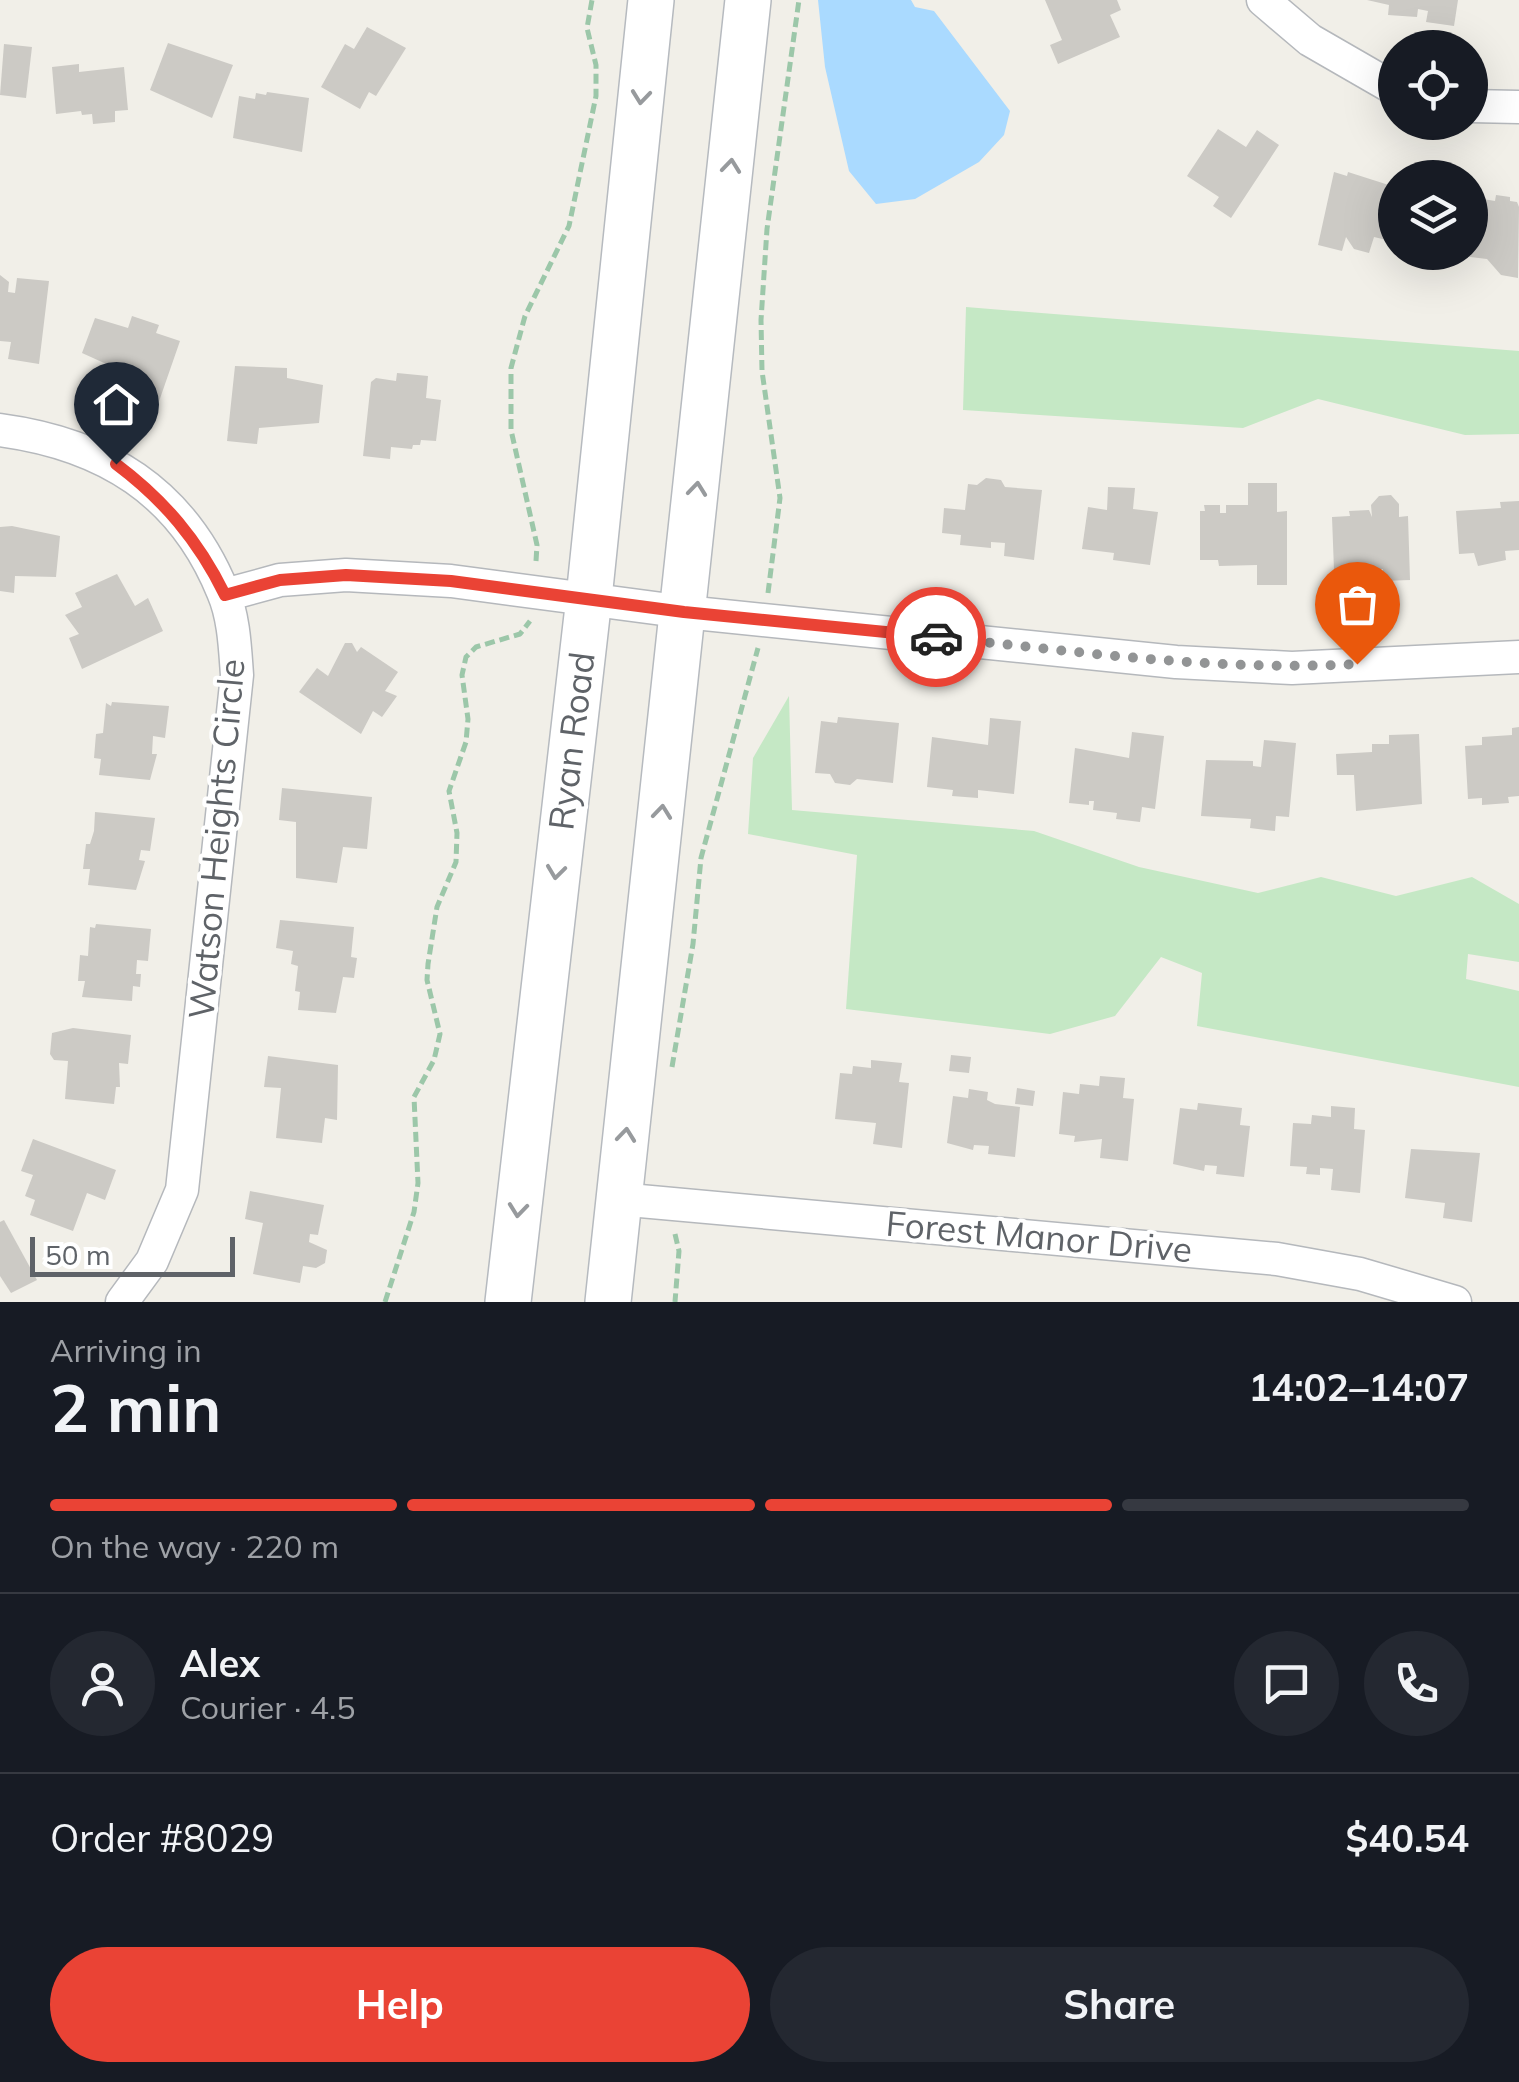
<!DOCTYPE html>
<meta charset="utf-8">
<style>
body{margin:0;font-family:Mulish,sans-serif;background:#242831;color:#f1f3f6;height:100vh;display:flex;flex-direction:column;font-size:38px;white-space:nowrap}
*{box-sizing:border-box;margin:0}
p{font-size:32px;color:#9ea1a6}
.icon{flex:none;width:55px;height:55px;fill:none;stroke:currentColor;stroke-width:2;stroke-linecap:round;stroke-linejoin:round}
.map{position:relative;height:1302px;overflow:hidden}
.side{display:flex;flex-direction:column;background:#171b24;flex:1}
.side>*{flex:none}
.buttons{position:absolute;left:1378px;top:30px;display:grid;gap:20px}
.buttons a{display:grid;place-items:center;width:110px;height:110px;border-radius:50%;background:#171b24;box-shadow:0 10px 40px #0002;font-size:50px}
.scale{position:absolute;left:30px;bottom:25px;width:205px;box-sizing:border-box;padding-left:10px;border:5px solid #5f6368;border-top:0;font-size:28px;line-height:35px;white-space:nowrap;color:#5f6368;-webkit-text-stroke:8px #fff;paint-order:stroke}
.pin{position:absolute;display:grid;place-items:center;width:85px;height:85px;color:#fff;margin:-102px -42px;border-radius:50% 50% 50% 0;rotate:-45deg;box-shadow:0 0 10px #0007}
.pin .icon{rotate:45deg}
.courier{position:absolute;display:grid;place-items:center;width:100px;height:100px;margin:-50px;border:8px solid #ea4335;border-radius:50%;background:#fff;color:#222;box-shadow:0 2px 12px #0007}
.overview em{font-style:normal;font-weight:700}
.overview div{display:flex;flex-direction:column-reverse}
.overview{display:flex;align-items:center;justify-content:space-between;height:170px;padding:0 50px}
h1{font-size:65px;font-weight:700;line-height:75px}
.bar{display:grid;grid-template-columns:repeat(4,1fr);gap:15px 10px;align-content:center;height:120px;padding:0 50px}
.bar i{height:12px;border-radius:8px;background:#363941}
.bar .current{background:#ea4335}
.bar p{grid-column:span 4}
.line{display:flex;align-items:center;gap:25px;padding:0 50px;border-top:2px solid #363941}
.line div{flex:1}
.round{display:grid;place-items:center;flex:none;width:105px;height:105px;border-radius:52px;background:#242831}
.cta{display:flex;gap:20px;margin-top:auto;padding:20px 50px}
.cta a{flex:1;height:115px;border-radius:60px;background:#ea4335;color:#fff;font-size:40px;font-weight:700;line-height:115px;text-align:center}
.cta a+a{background:#242831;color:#f1f3f6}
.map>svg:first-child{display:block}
.green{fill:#c5e8c5}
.water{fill:#aadaff}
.building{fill:#cccac5}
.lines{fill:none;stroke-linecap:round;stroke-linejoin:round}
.minor-casing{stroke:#b5b8bc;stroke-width:35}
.secondary-casing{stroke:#b6babf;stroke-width:48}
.path{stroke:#9cc7a9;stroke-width:5;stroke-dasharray:10 5;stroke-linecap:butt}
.minor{stroke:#fff;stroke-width:32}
.secondary{stroke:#fff;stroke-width:45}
.oneway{stroke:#979a9d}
.done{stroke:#929495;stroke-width:10;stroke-dasharray:0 18}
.route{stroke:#ea4335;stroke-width:12}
.labels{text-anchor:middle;stroke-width:8;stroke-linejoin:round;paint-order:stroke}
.street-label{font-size:35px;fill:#5f6368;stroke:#fff}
</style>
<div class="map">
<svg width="1519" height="1302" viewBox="0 0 1519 1302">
<rect width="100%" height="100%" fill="#f1efe8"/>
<!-- green -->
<g class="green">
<polygon points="966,307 1519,351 1519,434 1465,435 1318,399 1243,428 963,410"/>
<polygon points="789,696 792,810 1034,831 1139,867 1258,893 1321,877 1396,896 1472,877 1519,904 1519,962 1468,954 1466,979 1519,991 1519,1087 1197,1026 1202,973 1161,957 1115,1016 1050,1034 846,1009 857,855 748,834 753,758"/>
</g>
<!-- water -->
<polygon class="water" points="818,0 911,0 915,7 934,11 1010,111 1004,135 979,162 915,199 876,204 849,171 825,67"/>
<!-- building -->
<g class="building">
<polygon points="1045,0 1117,0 1121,10 1110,15 1120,37 1058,64 1050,45 1062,40"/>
<polygon points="1367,0 1458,0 1454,26 1426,22 1428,11 1418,9 1417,17 1388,15 1389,5"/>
<polygon points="367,27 406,48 376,96 369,92 360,109 321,87 345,44 354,49"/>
<polygon points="168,43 233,65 212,118 150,90"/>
<polygon points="4,44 32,47 26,98 0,95"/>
<polygon points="79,64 79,72 124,67 128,110 115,111 115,122 93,124 92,114 82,115 81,111 56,114 52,67"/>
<polygon points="267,92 309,98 302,152 233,138 239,96 255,99 256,93 266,95"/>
<polygon points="1218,129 1246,147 1257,130 1279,145 1231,218 1213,206 1219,197 1187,176"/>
<polygon points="1334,172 1347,176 1348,172 1395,187 1395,242 1374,237 1369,253 1354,249 1346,237 1342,251 1318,245"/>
<polygon points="1496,195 1510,197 1510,201 1517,202 1519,207 1518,278 1501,275 1487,259 1462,256 1463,252 1470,252 1471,197 1495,201"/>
<polygon points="0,275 9,282 8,292 15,293 17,278 49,281 39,364 8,359 11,342 0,341"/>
<polygon points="132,316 159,325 156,333 180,341 156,410 129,400 134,386 121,380 124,372 82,353 95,318 128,328"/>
<polygon points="235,366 287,368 287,378 323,385 319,423 259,428 257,444 227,441"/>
<polygon points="397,373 428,376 426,398 441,400 436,441 421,440 420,445 413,445 412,449 391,447 390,459 363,456 371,382 376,378 396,381"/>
<polygon points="986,478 1001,480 1005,487 1042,490 1034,560 1004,556 1005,543 991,542 991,548 960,545 961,535 942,533 944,508 965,510 968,484 977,485"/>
<polygon points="1248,483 1277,483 1277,512 1287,511 1287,585 1257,585 1257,565 1219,566 1218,560 1200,560 1200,511 1205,511 1204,505 1220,505 1220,513 1226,513 1226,505 1248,505"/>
<polygon points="1108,487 1135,488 1133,509 1158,512 1150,565 1113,560 1114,553 1082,549 1088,507 1107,510"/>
<polygon points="1391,495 1399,504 1399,517 1408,516 1410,580 1383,581 1383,569 1334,570 1332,517 1350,516 1349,511 1369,510 1372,517 1371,505 1379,496"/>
<polygon points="1519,501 1519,550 1505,551 1506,560 1478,566 1474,553 1459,554 1456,511 1501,508 1500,502"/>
<polygon points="12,526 60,536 56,577 15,576 14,593 0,591 0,527"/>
<polygon points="117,574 135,606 148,598 163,631 82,669 69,638 79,634 65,615 82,607 75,593"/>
<polygon points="345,643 352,643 357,652 361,647 398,672 385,691 397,696 382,717 373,711 361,734 299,692 317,668 328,676"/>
<polygon points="112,702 169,706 165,738 153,736 152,754 157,754 150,780 99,775 101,759 94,758 96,734 103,733 106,703 111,706"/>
<polygon points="838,717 899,723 893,783 857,779 850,785 835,783 830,774 815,773 821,721 837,723"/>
<polygon points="990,718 1021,721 1014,794 978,790 978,798 952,796 953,790 927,787 932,737 988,745"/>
<polygon points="1519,727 1519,796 1508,797 1509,803 1482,805 1482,798 1468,799 1465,746 1482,745 1482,737 1512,735 1512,728"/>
<polygon points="1132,732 1164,736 1155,809 1142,807 1140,822 1116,819 1117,813 1093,810 1094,801 1089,801 1089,805 1069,803 1075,748 1129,758"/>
<polygon points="1419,734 1422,804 1356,811 1354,775 1337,775 1336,754 1372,752 1372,744 1389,744 1389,735"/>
<polygon points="1264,740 1296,743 1289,817 1276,816 1275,831 1250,828 1251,819 1201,816 1206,760 1253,761 1253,766 1261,767"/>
<polygon points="282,788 372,797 367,849 343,847 337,883 296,878 296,822 279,820"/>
<polygon points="95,812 155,818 150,851 141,850 139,860 145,861 136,890 88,885 90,869 83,869 86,844 90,844 94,831"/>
<polygon points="280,920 354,927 351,957 357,958 354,978 343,977 336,1013 298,1010 300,992 295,991 298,966 291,964 293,951 276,948"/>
<polygon points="96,924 151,929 148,961 137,960 136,974 141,974 140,987 133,986 132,1001 82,997 85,981 78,981 80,955 88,956 90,927 95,928"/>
<polygon points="73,1028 131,1035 128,1064 119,1063 120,1087 116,1087 114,1104 65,1099 68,1061 54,1060 50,1054 52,1033"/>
<polygon points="951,1055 971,1057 969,1073 949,1071"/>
<polygon points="268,1056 338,1065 337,1120 325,1118 322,1143 276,1138 281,1088 264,1087"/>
<polygon points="871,1060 902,1063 899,1082 909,1083 902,1148 873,1144 876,1123 835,1119 840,1073 852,1074 853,1066 871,1068"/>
<polygon points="1100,1076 1125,1078 1123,1098 1134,1099 1128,1161 1100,1158 1102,1139 1074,1142 1075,1136 1059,1134 1063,1092 1079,1094 1080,1084 1099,1086"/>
<polygon points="1017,1088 1035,1091 1033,1106 1015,1104"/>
<polygon points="969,1089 988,1092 987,1100 995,1104 1020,1107 1015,1157 988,1154 989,1146 974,1145 973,1150 947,1143 953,1096 968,1098"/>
<polygon points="1198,1103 1242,1108 1240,1125 1250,1126 1244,1177 1216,1174 1217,1166 1205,1165 1204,1171 1173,1164 1180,1108 1197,1110"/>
<polygon points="1331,1106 1355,1108 1354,1129 1365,1130 1360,1193 1331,1190 1333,1169 1320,1168 1320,1175 1306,1174 1307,1167 1290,1166 1293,1123 1311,1124 1312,1115 1331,1117"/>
<polygon points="33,1139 116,1170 105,1200 87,1193 73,1231 30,1215 35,1200 25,1196 33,1175 21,1171"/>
<polygon points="1411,1149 1480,1153 1472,1222 1443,1218 1445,1203 1405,1198"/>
<polygon points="250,1191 324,1205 318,1235 310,1234 309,1242 327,1250 325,1263 316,1268 303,1266 300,1283 253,1274 263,1223 245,1219"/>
<polygon points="4,1220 37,1280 11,1293 0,1276 0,1222"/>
</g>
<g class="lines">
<defs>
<g id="minor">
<polyline points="1263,0 1310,40 1395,89"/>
<polyline points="1470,106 1519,107"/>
<path d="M 0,430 C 104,444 182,491 223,592 C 234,617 235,648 237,675 L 182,1190 L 152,1261 L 122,1302"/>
<polyline points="225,595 280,580 346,575 451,581 685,612 1176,662 1292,668 1519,657"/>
<polyline points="618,1199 1277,1259 1360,1274 1455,1302"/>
</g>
<g id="secondary">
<polyline points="508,1302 589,598 651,0"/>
<polyline points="608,1302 748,0"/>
</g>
</defs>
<!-- minor casing -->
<use href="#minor" class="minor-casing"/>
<!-- secondary casing -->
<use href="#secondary" class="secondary-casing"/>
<!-- path -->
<g class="path">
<polyline points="536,561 537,545 511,430 511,368 525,316 569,226 596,96 596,65 587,28 592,0"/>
<polyline points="768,593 780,498 762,371 761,320 767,229 799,0"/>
<polyline points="672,1067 693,944 701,858 758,648"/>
<polyline points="675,1234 679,1251 675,1302"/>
<polyline points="385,1302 414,1212 418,1183 414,1097 434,1060 440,1034 427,980 428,964 437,907 456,862 457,833 449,791 466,742 468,719 462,675 466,657 476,647 520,634 530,621"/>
</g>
<!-- minor -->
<use href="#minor" class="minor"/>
<!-- secondary -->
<use href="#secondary" class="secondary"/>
</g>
<!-- one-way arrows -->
<defs><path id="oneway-chevron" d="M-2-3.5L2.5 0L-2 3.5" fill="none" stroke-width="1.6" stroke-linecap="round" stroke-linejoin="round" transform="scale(2.5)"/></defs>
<g class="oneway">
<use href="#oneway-chevron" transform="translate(641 97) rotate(96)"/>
<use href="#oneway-chevron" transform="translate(731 166) rotate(-84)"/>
<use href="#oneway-chevron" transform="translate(697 489) rotate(-84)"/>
<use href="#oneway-chevron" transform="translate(662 812) rotate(-84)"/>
<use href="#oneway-chevron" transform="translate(556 872) rotate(97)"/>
<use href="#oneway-chevron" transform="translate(626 1135) rotate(-84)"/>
<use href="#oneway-chevron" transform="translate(518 1210) rotate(96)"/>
</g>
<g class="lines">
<!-- done -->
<path class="done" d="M 936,637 C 1076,651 1216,672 1357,664"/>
<!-- route -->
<path class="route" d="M 116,464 C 164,500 198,540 225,595 L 280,580 L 346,575 L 451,581 L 684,612 L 936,637"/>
</g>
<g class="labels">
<!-- street labels -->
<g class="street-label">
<text transform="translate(572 741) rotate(-83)" y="12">Ryan Road</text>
<text transform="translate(217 839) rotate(-85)" y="12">Watson Heights Circle</text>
<text transform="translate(1039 1237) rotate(5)" y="12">Forest Manor Drive</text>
</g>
</g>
</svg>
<div class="buttons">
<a><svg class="icon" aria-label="locate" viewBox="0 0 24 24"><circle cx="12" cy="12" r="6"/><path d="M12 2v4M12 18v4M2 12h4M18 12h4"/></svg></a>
<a><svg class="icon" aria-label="layers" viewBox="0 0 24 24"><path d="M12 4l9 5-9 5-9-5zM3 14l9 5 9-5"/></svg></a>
</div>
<div class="scale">50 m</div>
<div class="pin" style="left:1357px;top:664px;background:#ea580c"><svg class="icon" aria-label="bag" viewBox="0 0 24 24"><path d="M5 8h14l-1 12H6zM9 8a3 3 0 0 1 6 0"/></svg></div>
<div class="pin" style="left:116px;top:464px;background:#1f2937"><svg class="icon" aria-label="home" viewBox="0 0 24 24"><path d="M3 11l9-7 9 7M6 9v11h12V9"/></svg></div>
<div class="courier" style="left:936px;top:637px"><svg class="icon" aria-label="car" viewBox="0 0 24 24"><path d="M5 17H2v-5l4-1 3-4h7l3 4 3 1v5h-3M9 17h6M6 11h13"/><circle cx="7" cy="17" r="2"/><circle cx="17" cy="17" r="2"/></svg></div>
</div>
<section class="side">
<div class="overview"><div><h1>2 min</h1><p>Arriving in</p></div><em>14:02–14:07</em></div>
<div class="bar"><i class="current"></i><i class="current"></i><i class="current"></i><i></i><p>On the way · 220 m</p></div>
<div class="line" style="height:180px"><a class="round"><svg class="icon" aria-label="person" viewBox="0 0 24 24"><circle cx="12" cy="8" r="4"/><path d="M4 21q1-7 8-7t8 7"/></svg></a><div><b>Alex</b><p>Courier · 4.5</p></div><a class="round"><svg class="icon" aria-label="chat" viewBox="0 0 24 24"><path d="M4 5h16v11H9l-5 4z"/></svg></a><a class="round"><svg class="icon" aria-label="phone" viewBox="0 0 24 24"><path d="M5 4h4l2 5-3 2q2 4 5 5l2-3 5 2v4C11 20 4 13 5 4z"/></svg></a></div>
<div class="line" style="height:130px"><div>Order #8029</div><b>$40.54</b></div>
<div class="cta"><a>Help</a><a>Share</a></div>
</section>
